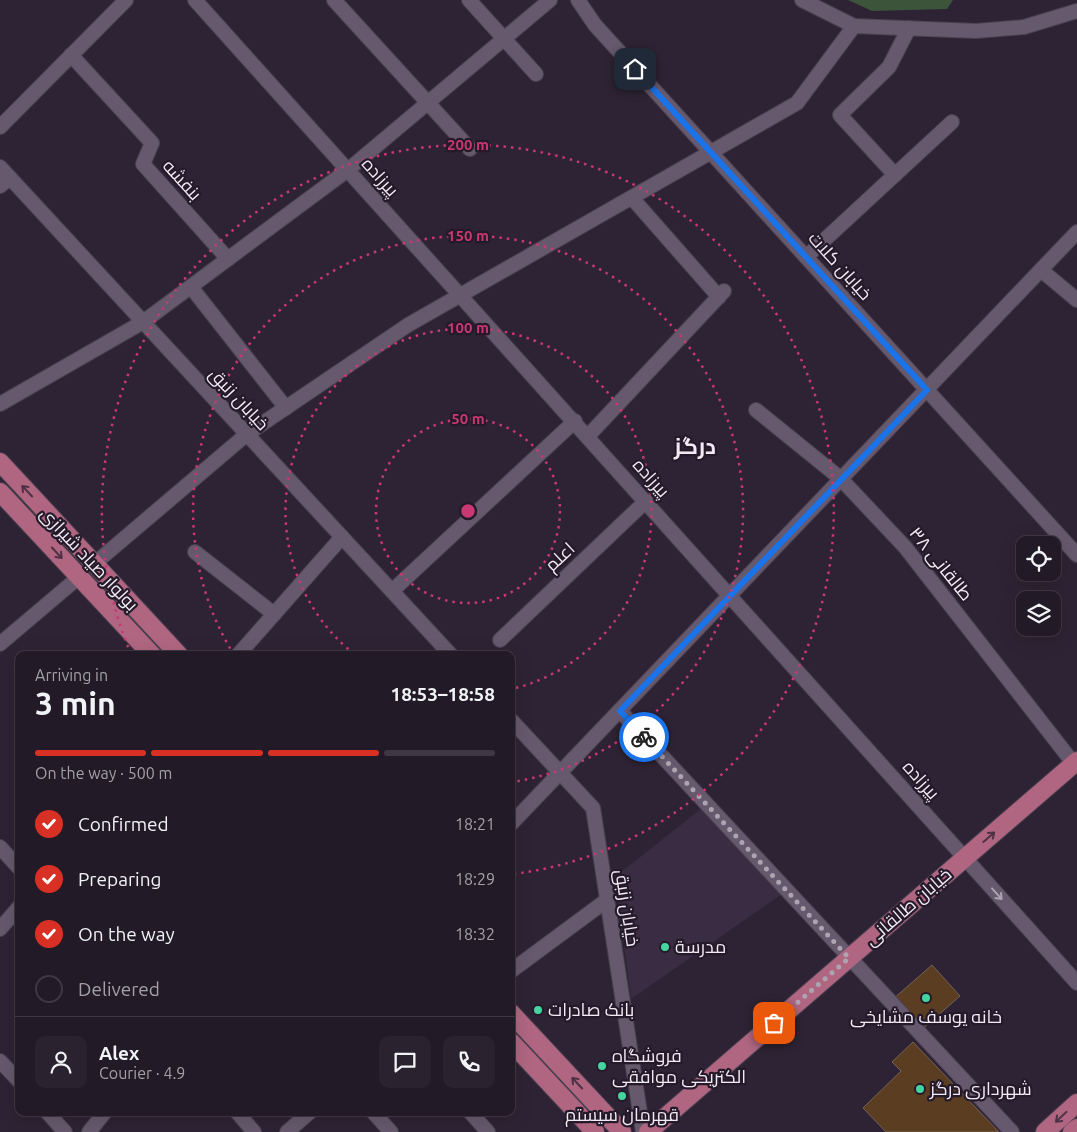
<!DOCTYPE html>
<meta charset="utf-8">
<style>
body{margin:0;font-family:Ubuntu,Cairo,sans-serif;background:#2a232f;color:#f1f3f6;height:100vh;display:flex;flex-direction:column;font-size:19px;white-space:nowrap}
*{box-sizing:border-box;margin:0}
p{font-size:16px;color:#a2a1a7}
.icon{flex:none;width:28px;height:28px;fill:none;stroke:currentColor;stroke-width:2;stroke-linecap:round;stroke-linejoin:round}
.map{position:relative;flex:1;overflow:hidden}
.sheet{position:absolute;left:15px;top:651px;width:500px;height:465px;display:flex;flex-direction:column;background:#221a27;border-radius:10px;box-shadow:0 5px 20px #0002,0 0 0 1px #3f3844}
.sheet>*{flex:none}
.tools{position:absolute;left:1016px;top:536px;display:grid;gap:10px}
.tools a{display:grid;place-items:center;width:45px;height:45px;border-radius:10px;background:#221a27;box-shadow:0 5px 20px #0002,0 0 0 1px #3f3844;font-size:25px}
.pin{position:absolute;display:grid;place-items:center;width:42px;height:42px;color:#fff;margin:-21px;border-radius:10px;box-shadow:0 2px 8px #0006}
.courier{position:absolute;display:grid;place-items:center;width:50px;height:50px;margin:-25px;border:4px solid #1a73e8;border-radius:50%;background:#fff;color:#222;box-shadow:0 1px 6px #0007}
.summary em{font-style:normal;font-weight:700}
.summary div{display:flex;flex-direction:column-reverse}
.summary{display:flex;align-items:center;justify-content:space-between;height:85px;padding:0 20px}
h1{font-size:32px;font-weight:700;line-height:38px}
.bar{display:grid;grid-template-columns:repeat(4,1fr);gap:8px 5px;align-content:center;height:60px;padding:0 20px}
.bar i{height:6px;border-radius:4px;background:#3f3844}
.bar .active{background:#d93025}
.bar p{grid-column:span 4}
.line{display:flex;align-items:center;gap:12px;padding:0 20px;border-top:1px solid #3f3844}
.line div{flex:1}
.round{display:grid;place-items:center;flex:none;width:52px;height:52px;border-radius:10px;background:#2a232f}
ol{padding:0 20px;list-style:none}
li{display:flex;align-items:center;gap:15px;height:55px}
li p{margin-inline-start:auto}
li .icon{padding:5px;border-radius:50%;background:#d93025;color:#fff;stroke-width:4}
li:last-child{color:#a2a1a7}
li i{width:28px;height:28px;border:2px solid #3f3844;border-radius:50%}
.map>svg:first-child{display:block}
.built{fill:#3a2c42}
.green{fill:#3b543a}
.building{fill:#5b3d21;stroke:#756252}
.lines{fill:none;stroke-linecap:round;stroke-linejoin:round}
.minor-casing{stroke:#4b4150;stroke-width:16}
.major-casing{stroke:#4b4150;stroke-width:20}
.minor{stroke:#66596d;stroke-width:14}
.major{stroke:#b06681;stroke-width:18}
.oneway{stroke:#4e3144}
.oneway2{stroke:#aca2b1}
.done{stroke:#ada4b1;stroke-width:5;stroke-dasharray:0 9}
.route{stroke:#1a73e8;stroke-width:6}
.ring{fill:none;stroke:#c93872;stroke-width:2.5;stroke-dasharray:2.5 5}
.poi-dot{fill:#45d49f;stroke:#241a2a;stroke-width:2}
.labels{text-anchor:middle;stroke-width:4.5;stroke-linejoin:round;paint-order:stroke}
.street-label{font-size:18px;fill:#f1eaf5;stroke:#241a2a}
.poi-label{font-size:18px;fill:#f1eaf5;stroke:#241a2a;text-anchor:start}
.district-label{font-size:22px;font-weight:bold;fill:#f1eaf5;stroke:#241a2a}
.centre{fill:#c93872;stroke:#241a2a;stroke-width:2.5}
.ring-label{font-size:15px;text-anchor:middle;font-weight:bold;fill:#c93872;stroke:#241a2a;stroke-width:4.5;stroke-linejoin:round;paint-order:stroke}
</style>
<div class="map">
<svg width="1077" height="1132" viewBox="0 0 1077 1132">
<rect width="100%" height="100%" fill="#2e2334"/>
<!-- built -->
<polygon class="built" points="702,808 782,894 631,999 615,877"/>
<!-- green -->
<polygon class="green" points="848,0 953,0 947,9 872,11"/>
<!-- building -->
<g class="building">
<polygon points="932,965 960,996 920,1031 892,1000"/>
<polygon points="913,1042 999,1132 886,1132 863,1108 901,1071 892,1062"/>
</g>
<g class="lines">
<defs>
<g id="minor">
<polyline points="195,0 1077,983"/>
<polyline points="334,0 470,149"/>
<polyline points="469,0 536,74"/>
<polyline points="578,0 595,25 1077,555"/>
<polyline points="802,0 854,26 976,31 1024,27 1077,11"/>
<polyline points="71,55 152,143 143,164 228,259"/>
<polyline points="0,127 126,0"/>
<polyline points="0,167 451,655"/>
<polyline points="895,175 840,115 889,67 909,28"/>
<polyline points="0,186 10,178"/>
<polyline points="632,198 719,297"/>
<polyline points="806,257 952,122"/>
<polyline points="1041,270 1077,300"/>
<polyline points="191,287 286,408"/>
<polyline points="0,404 143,322 349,169 550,0"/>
<polyline points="756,410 840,478 905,547 1074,764"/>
<polyline points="588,436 724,291"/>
<polyline points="195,552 274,614"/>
<polyline points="94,564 247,434 408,325 797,103 854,26"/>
<polyline points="392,591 575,421"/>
<polyline points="500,640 646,501"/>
<polyline points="0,644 79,577"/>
<polyline points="238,655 342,537"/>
<polyline points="620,711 1012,1132"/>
<polyline points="511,720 593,808 643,1132"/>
<polyline points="511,824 1077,232"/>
<polyline points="0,847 19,868"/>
<polyline points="0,929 19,907"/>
<polyline points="511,971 607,900"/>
<polyline points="0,1061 19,1081"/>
<polyline points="47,1112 65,1132"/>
<polyline points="237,1112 254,1132"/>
<polyline points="373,1112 391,1132"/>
<polyline points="470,1112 488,1132"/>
<polyline points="89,1132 105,1112"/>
<polyline points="287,1132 310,1112"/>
</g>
<g id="major">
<polyline points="0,462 179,655"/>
<polyline points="0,492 152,655"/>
<polyline points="511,1013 622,1132"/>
<polyline points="511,1042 595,1132"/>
<polyline points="648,1132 1077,761"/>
<polyline points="1045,1132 1077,1103"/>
<polyline points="1072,1132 1077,1128"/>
</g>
</defs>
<!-- minor casing -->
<use href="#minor" class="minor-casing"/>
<!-- major casing -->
<use href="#major" class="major-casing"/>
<!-- minor -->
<use href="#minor" class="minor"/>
<!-- major -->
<use href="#major" class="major"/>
</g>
<!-- one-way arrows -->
<defs><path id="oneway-shaft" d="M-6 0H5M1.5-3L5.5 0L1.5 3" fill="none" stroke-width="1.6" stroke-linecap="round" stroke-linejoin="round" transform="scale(1.25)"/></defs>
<g class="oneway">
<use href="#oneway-shaft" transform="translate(27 491) rotate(-133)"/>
<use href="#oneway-shaft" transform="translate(57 553) rotate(47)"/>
<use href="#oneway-shaft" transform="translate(989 837) rotate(-41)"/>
<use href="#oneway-shaft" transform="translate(577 1083) rotate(-133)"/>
<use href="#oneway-shaft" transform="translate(1061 1117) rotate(137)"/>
</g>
<use class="oneway2" href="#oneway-shaft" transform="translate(997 894) rotate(48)"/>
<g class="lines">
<!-- done -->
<polyline class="done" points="644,737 849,958 774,1023"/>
<!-- route -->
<polyline class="route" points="635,69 927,390 620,711 644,737"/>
</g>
<!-- distance rings -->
<g class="ring">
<circle cx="468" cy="511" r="92"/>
<path d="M354 654A183 183 0 1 1 512 689"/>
<path d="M234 655A275 275 0 1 1 513 782"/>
<path d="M131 654A366 366 0 1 1 513 874"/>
</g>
<!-- markers -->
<g class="poi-dot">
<circle cx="665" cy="947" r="5"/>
<circle cx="926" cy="998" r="5"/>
<circle cx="538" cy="1010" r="5"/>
<circle cx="602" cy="1066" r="5"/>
<circle cx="920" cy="1089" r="5"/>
<circle cx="622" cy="1096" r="5"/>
</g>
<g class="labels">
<!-- street labels -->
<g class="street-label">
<text transform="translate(380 177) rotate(48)" y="6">پیرزاده</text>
<text transform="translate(182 180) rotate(48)" y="6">بنفشه</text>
<text transform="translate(840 266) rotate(48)" y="6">خیابان کلات</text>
<text transform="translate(239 399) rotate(47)" y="6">خیابان زنبق</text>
<text transform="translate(651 478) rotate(48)" y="6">پیرزاده</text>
<text transform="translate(560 557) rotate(-43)" y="6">اعلم</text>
<text transform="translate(89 559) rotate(47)" y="6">بولوار صیاد شیرازی</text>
<text transform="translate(941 564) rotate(51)" y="6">طالقانی ۳۸</text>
<text transform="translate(921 780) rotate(48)" y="6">پیرزاده</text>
<text transform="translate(908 907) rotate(-41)" y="6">خیابان طالقانی</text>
<text transform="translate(627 908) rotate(81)" y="6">خیابان زنبق</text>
</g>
<!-- poi labels -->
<g class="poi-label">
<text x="675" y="953">مدرسة</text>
<text x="548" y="1016">بانک صادرات</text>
<text x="926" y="1023" text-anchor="middle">خانه یوسف مشایخی</text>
<text x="612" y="1062">فروشگاه<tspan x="612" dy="21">الکتریکی موافقی</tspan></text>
<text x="930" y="1095">شهرداری درگز</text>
<text x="622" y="1121" text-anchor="middle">قهرمان سیستم</text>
</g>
<!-- district labels -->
<g class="district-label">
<text x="695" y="454">درگز</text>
</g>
</g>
<circle cx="468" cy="511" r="8" class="centre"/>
<g class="ring-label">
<text x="468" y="150">200 m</text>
<text x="468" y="241">150 m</text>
<text x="468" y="333">100 m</text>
<text x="468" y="424">50 m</text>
</g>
</svg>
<div class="tools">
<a><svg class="icon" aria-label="locate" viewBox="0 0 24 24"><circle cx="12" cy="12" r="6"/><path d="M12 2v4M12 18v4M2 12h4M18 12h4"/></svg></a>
<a><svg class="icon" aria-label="layers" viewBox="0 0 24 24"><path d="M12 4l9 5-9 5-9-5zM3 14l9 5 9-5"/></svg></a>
</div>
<div class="pin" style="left:774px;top:1023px;background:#ea580c"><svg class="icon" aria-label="bag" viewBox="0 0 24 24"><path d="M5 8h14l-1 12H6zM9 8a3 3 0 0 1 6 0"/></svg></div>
<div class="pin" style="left:635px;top:69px;background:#1f2937"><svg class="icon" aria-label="home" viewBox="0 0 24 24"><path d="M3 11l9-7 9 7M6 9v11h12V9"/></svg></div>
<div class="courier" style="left:644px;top:737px"><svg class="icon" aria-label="bike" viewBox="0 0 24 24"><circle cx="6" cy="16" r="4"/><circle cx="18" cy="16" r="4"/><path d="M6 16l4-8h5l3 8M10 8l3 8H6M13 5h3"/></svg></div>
<section class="sheet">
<div class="summary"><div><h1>3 min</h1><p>Arriving in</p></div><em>18:53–18:58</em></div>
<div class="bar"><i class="active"></i><i class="active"></i><i class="active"></i><i></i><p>On the way · 500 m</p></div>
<ol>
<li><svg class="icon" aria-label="check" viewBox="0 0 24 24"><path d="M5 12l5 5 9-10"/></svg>Confirmed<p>18:21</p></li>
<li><svg class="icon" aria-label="check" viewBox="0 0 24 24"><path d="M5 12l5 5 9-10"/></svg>Preparing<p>18:29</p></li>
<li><svg class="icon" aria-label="check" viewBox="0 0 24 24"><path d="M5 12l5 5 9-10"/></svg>On the way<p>18:32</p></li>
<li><i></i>Delivered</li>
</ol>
<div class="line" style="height:90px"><a class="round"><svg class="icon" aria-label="person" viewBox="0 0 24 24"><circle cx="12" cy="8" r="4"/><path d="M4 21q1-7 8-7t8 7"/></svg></a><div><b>Alex</b><p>Courier · 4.9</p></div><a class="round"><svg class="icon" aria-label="chat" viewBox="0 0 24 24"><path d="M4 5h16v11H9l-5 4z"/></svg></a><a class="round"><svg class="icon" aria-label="phone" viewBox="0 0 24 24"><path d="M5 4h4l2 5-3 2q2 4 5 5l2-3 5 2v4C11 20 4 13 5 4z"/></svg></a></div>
</section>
</div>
